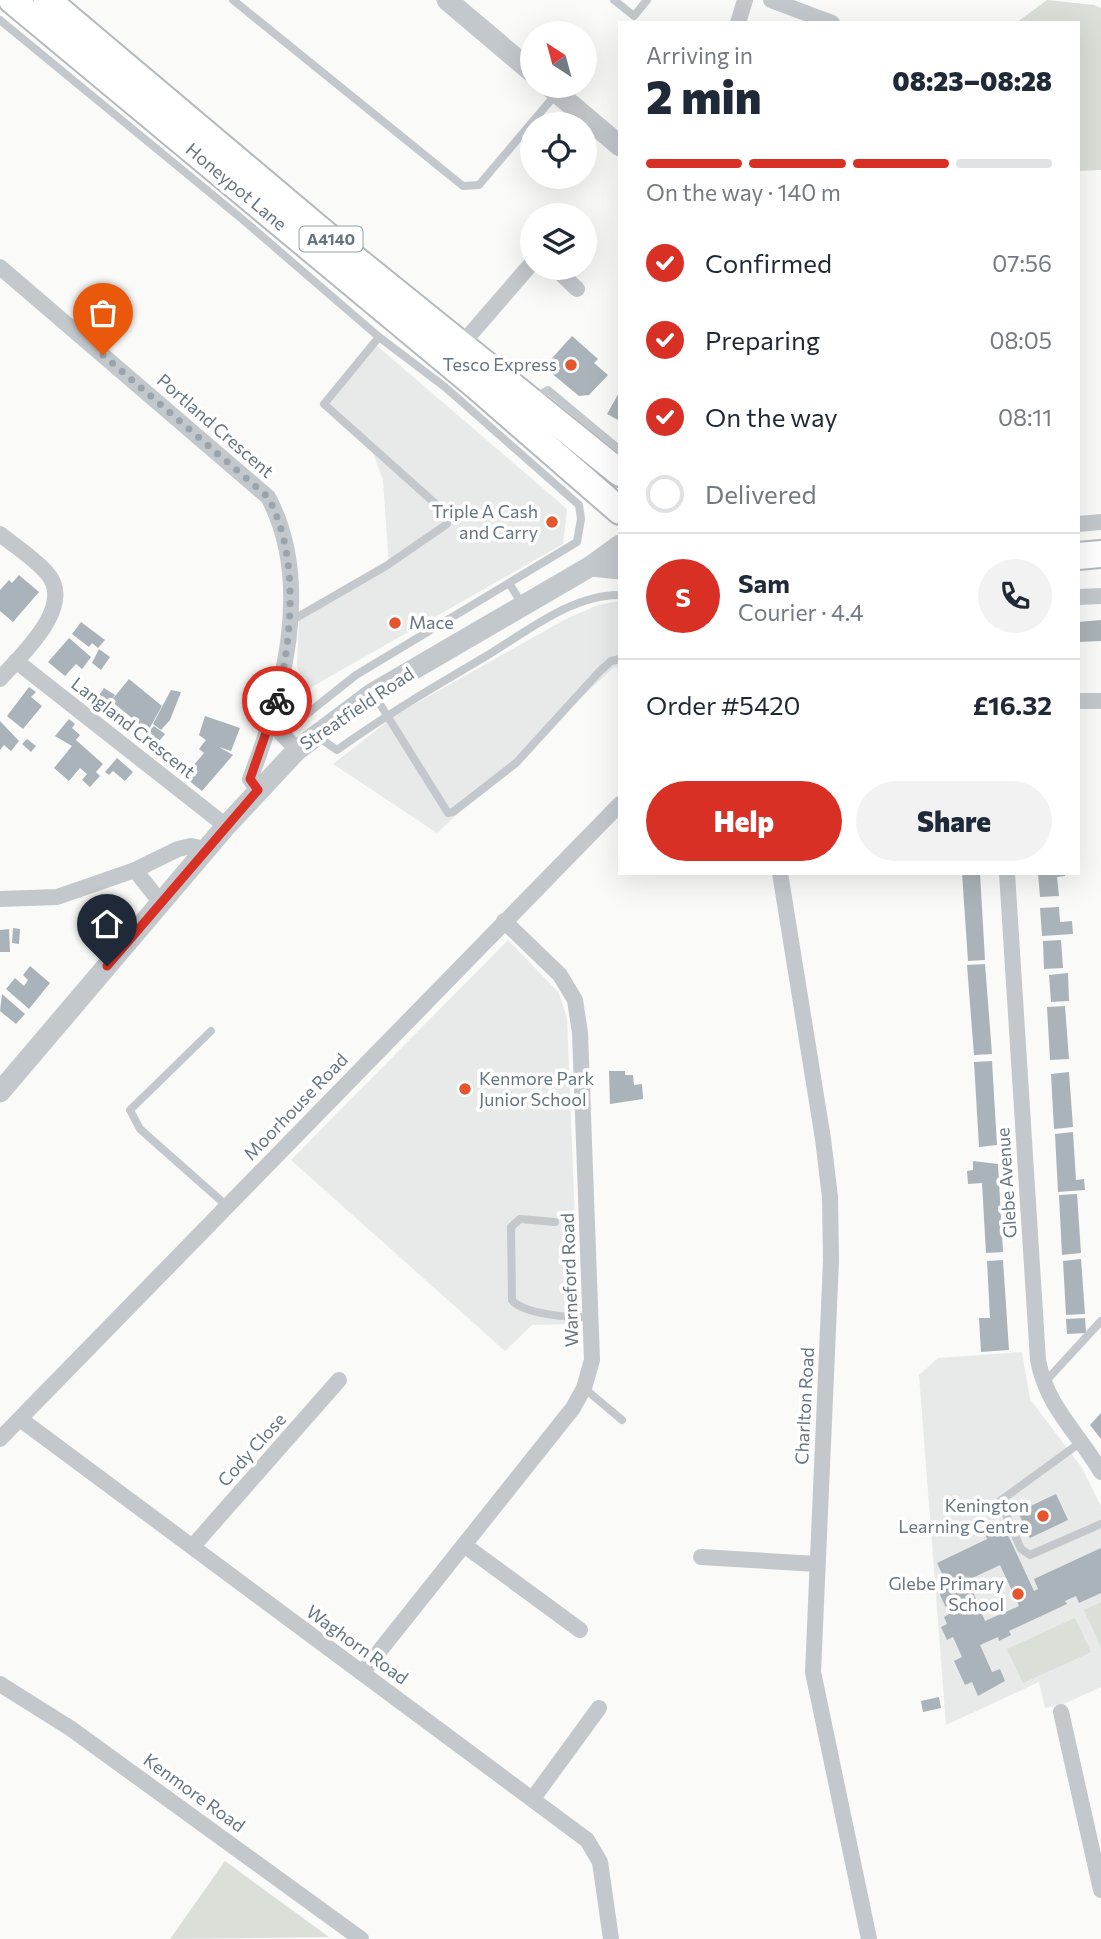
<!DOCTYPE html>
<meta charset="utf-8">
<style>
body{margin:0;font-family:Commissioner,sans-serif;background:#f2f2f3;color:#1f2937;height:100vh;display:flex;flex-direction:column;font-size:26px;white-space:nowrap}
*{box-sizing:border-box;margin:0}
p{font-size:23px;color:#747a83}
.icon{flex:none;width:38px;height:38px;fill:none;stroke:currentColor;stroke-width:2;stroke-linecap:round;stroke-linejoin:round}
.map{position:relative;flex:1;overflow:hidden}
.details{position:absolute;left:618px;top:21px;width:462px;height:854px;display:flex;flex-direction:column;background:#fff;border-radius:0px;box-shadow:0 7px 28px #0002}
.details>*{flex:none}
.needle{width:46px;rotate:324deg}
.fabs{position:absolute;left:520px;top:21px;display:grid;gap:14px}
.fabs a{display:grid;place-items:center;width:77px;height:77px;border-radius:50%;background:#fff;box-shadow:0 7px 28px #0002;font-size:35px}
.pin{position:absolute;display:grid;place-items:center;width:60px;height:60px;color:#fff;margin:-72px -30px;border-radius:50% 50% 50% 0;rotate:-45deg;box-shadow:0 0 7px #0007}
.pin .icon{rotate:45deg}
.courier{position:absolute;display:grid;place-items:center;width:70px;height:70px;margin:-35px;border:5px solid #d93025;border-radius:50%;background:#fff;color:#222;box-shadow:0 2px 9px #0007}
.overview em{font-style:normal;font-weight:800}
.overview div{display:flex;flex-direction:column-reverse}
.overview{display:flex;align-items:center;justify-content:space-between;height:119px;padding:0 28px}
h1{font-size:46px;font-weight:800;line-height:52px}
.bar{display:grid;grid-template-columns:repeat(4,1fr);gap:10px 7px;align-content:center;height:84px;padding:0 28px}
.bar i{height:9px;border-radius:5px;background:#e0e1e3}
.bar .active{background:#d93025}
.bar p{grid-column:span 4}
.line{display:flex;align-items:center;gap:18px;padding:0 28px;border-top:2px solid #e0e1e3}
.line div{flex:1}
.round{display:grid;place-items:center;flex:none;width:74px;height:74px;border-radius:37px;background:#f2f2f3}
ol{padding:0 28px;list-style:none}
li{display:flex;align-items:center;gap:21px;height:77px}
li p{margin-inline-start:auto}
li .icon{padding:7px;border-radius:50%;background:#d93025;color:#fff;stroke-width:4}
li:last-child{color:#747a83}
li i{width:38px;height:38px;border:4px solid #e0e1e3;border-radius:50%}
.action{display:flex;gap:14px;margin-top:auto;padding:14px 28px}
.action a{flex:1;height:80px;border-radius:42px;background:#d93025;color:#fff;font-size:28px;font-weight:800;line-height:80px;text-align:center}
.action a+a{background:#f2f2f3;color:#1f2937}
.map>svg:first-child{display:block}
.built{fill:#e8e9e9}
.green{fill:#dadfd7}
.building{fill:#aab3b9;fill-rule:evenodd}
.lines{fill:none;stroke-linecap:round;stroke-linejoin:round}
.primary-casing{stroke:#b5babe;stroke-width:30}
.service{stroke:#c3c8cc;stroke-width:8}
.minor{stroke:#c3c8cc;stroke-width:16}
.tertiary{stroke:#c3c8cc;stroke-width:21}
.primary{stroke:#fff;stroke-width:26}
.done{stroke:#99a4ac;stroke-width:7;stroke-dasharray:0 12.6}
.route{stroke:#d93025;stroke-width:9}
.poi-dot{fill:#e4572e;stroke:#fff;stroke-width:2.5}
.labels{text-anchor:middle;stroke-width:7;stroke-linejoin:round;paint-order:stroke}
.shield{fill:#fff;stroke:#939fa8;stroke-width:2}
.shield-label{font-size:16px;font-weight:bold;fill:#657683}
.street-label{font-size:18px;fill:#657683;stroke:#fff}
.poi-label{font-size:18px;fill:#657683;stroke:#fff;text-anchor:end}
</style>
<div class="map">
<svg width="1101" height="1939" viewBox="0 0 1101 1939">
<rect width="100%" height="100%" fill="#fafaf8"/>
<!-- built -->
<g class="built">
<polygon points="376,345 567,509 563,544 308,689 297,667 299,620 389,567 383,480 371,448 328,402"/>
<polygon points="619,601 619,668 614,667 437,833 333,764 397,714 566,619 598,605"/>
<polygon points="508,940 559,993 567,1018 579,1324 532,1325 505,1351 291,1160"/>
<polygon points="1022,1352 1030,1399 1082,1468 1101,1506 1101,1687 1066,1703 1045,1708 1039,1682 946,1725 919,1375 938,1358"/>
</g>
<!-- green -->
<g class="green">
<polygon points="1047,0 1094,5 1101,8 1101,170 1078,171 1078,23 1016,23"/>
<polygon points="1101,1602 1101,1647 1084,1610"/>
<polygon points="1075,1618 1091,1652 1023,1683 1007,1649"/>
<polygon points="225,1861 329,1937 170,1939"/>
</g>
<!-- building -->
<g class="building">
<polygon points="572,336 598,359 594,363 608,375 589,395 579,396 544,367"/>
<polygon points="620,391 620,421 607,414"/>
<polygon points="19,575 39,592 13,622 0,611 0,590 9,580 12,583"/>
<polygon points="1101,620 1101,641 1078,642 1078,622"/>
<polygon points="81,622 105,640 98,648 92,643 89,647 72,634"/>
<polygon points="69,638 91,657 82,669 76,664 65,676 48,662"/>
<polygon points="99,649 110,657 101,670 92,663"/>
<polygon points="129,679 162,706 148,731 111,701"/>
<polygon points="29,687 36,692 31,697 42,706 23,729 7,716"/>
<polygon points="104,688 115,695 104,711 93,704"/>
<polygon points="171,690 181,692 170,720 161,730 153,724"/>
<polygon points="205,716 240,728 231,751 219,747 233,755 202,791 188,780 192,775 188,772 204,753 199,749 206,740 199,735"/>
<polygon points="69,719 75,724 72,728 80,735 76,740 103,764 96,772 100,776 90,787 82,780 87,774 80,768 69,781 54,768 72,746 55,736"/>
<polygon points="0,721 19,741 11,751 4,745 0,750"/>
<polygon points="154,726 165,734 156,745 145,736"/>
<polygon points="27,739 36,746 31,752 22,744"/>
<polygon points="117,758 133,772 125,781 113,771 109,775 105,772"/>
<polygon points="962,873 980,873 985,960 968,961"/>
<polygon points="1038,873 1065,873 1065,876 1057,877 1059,896 1040,897"/>
<polygon points="1059,907 1060,922 1072,921 1073,934 1042,936 1040,908"/>
<polygon points="13,928 20,929 19,944 12,943"/>
<polygon points="9,929 10,952 0,952 0,930"/>
<polygon points="1061,940 1063,968 1044,969 1043,941"/>
<polygon points="985,964 992,1054 974,1055 967,965"/>
<polygon points="30,966 50,983 29,1009 6,989 15,978 24,986 28,980 23,975"/>
<polygon points="1068,973 1069,1001 1051,1002 1049,975"/>
<polygon points="2,994 25,1014 16,1024 0,1011"/>
<polygon points="1065,1006 1069,1059 1050,1060 1047,1007"/>
<polygon points="992,1061 997,1145 979,1147 974,1062"/>
<polygon points="609,1071 625,1071 625,1075 633,1075 634,1085 642,1084 643,1099 610,1104"/>
<polygon points="1069,1072 1073,1127 1054,1129 1051,1074"/>
<polygon points="1073,1132 1076,1180 1084,1179 1085,1190 1058,1192 1055,1134"/>
<polygon points="973,1161 998,1164 1003,1252 986,1253 982,1183 968,1184 967,1171 973,1170"/>
<polygon points="1077,1194 1081,1253 1062,1255 1059,1195"/>
<polygon points="1081,1259 1085,1314 1066,1315 1063,1261"/>
<polygon points="1003,1260 1009,1350 981,1352 979,1318 990,1318 987,1261"/>
<polygon points="1085,1318 1086,1333 1067,1334 1066,1319"/>
<polygon points="1101,1413 1101,1439 1090,1425"/>
<polygon points="1056,1494 1068,1520 1030,1538 1018,1512"/>
<path d="M 1001,1520 L 1034,1591 L 1038,1589 L 1034,1579 L 1101,1548 L 1101,1593 L 1079,1603 L 1076,1596 L 1065,1601 L 1067,1604 L 1009,1631 L 1011,1635 L 999,1641 L 998,1637 L 980,1645 L 992,1672 L 1000,1669 L 1005,1681 L 978,1696 L 972,1682 L 965,1685 L 954,1661 L 962,1657 L 953,1637 L 947,1640 L 941,1627 L 947,1624 L 944,1617 L 949,1614 L 940,1595 L 942,1584 L 946,1582 L 937,1563 L 987,1539 L 984,1532 ZM 1000,1565 L 1019,1606 L 985,1621 L 968,1580 Z"/>
<polygon points="939,1697 941,1708 923,1712 921,1701"/>
</g>
<g class="lines">
<defs>
<g id="primary">
<polyline points="12,0 474,384 620,511"/>
<polyline points="47,0 346,252 620,473"/>
<polyline points="1078,556 1101,554"/>
</g>
</defs>
<!-- primary casing -->
<use href="#primary" class="primary-casing"/>
<!-- service -->
<g class="service">
<polyline points="233,0 463,186 479,185 556,94"/>
<polyline points="614,0 634,16 647,0"/>
<polyline points="0,20 242,219 379,337 445,387 579,505 581,519 577,542 356,675 283,733"/>
<polyline points="533,399 548,390 620,450"/>
<polyline points="509,583 522,604"/>
<polyline points="289,622 386,566 447,524 447,514 324,404 379,337"/>
<polyline points="373,693 448,813 453,812 516,763 599,672 611,661 620,659"/>
<path d="M 318,737 L 337,750 C 386,715 437,685 488,655 C 526,632 573,594 620,595"/>
<polyline points="211,1031 130,1110 140,1129 227,1206"/>
<path d="M 555,1222 L 520,1219 L 511,1227 L 512,1300 C 523,1314 574,1319 591,1316"/>
<polyline points="1044,1383 1101,1321"/>
<polyline points="584,1388 622,1420"/>
<polyline points="1081,1442 1000,1501 1021,1549 1030,1555 1101,1524"/>
</g>
<!-- minor -->
<g class="minor">
<polyline points="771,0 832,23"/>
<polyline points="738,23 745,0"/>
<path d="M 0,267 L 268,497 C 314,583 283,693 250,779 L 258,790"/>
<polyline points="555,268 577,289"/>
<polyline points="461,345 532,263"/>
<polyline points="1078,524 1101,522"/>
<path d="M 0,534 C 15,546 34,558 47,573 C 76,606 22,654 0,679"/>
<polyline points="1078,597 1101,596"/>
<polyline points="16,661 226,826"/>
<polyline points="1078,701 1101,701"/>
<polyline points="272,723 297,750"/>
<polyline points="135,870 161,903"/>
<polyline points="780,873 823,1139 830,1197 831,1261 813,1672 869,1939"/>
<path d="M 1007,873 L 1038,1360 C 1047,1408 1078,1432 1101,1472"/>
<polyline points="0,899 57,897 135,870 178,849 191,846 206,849"/>
<polyline points="20,1419 587,1840 600,1862 611,1939"/>
<polyline points="0,1439 620,804"/>
<polyline points="464,1545 580,1630"/>
<polyline points="193,1546 339,1380"/>
<polyline points="701,1557 817,1564"/>
<polyline points="362,1673 573,1408 584,1388 592,1360 580,1033 575,1000 560,975 504,921"/>
<polyline points="0,1684 70,1728 361,1939"/>
<polyline points="1061,1712 1101,1890"/>
<polyline points="534,1797 599,1708"/>
</g>
<!-- tertiary -->
<g class="tertiary">
<polyline points="447,0 532,72"/>
<polyline points="549,86 620,146"/>
<polyline points="591,566 620,569"/>
<polyline points="0,1092 226,826 297,750 373,693 591,566 620,545"/>
</g>
<!-- primary -->
<use href="#primary" class="primary"/>
</g>
<g class="lines">
<!-- done -->
<path class="done" d="M 103,355 L 268,497 C 300,557 292,636 277,701"/>
<!-- route -->
<polyline class="route" points="107,966 258,790 250,779 277,701"/>
</g>
<!-- markers -->
<g class="poi-dot">
<circle cx="571" cy="365" r="7"/>
<circle cx="552" cy="522" r="7"/>
<circle cx="395" cy="623" r="7"/>
<circle cx="465" cy="1089" r="7"/>
<circle cx="1043" cy="1516" r="7"/>
<circle cx="1018" cy="1594" r="7"/>
</g>
<g class="labels">
<!-- shield labels -->
<rect class="shield" x="299.5" y="226.5" width="63" height="25" rx="5"/>
<g class="shield-label">
<text x="331" y="245">A4140</text>
</g>
<!-- street labels -->
<g class="street-label">
<text transform="translate(236 187) rotate(40)" y="6">Honeypot Lane</text>
<text transform="translate(215 426) rotate(41)" y="6">Portland Crescent</text>
<text transform="translate(357 709) rotate(-34)" y="6">Streatfield Road</text>
<text transform="translate(133 728) rotate(38)" y="6">Langland Crescent</text>
<text transform="translate(296 1107) rotate(-46)" y="6">Moorhouse Road</text>
<text transform="translate(1007 1183) rotate(-94)" y="6">Glebe Avenue</text>
<text transform="translate(570 1280) rotate(-92)" y="6">Warneford Road</text>
<text transform="translate(805 1406) rotate(-87)" y="6">Charlton Road</text>
<text transform="translate(252 1450) rotate(-48)" y="6">Cody Close</text>
<text transform="translate(357 1645) rotate(36)" y="6">Waghorn Road</text>
<text transform="translate(194 1793) rotate(36)" y="6">Kenmore Road</text>
</g>
<!-- poi labels -->
<g class="poi-label">
<text x="557" y="371">Tesco Express</text>
<text x="538" y="518">Triple A Cash<tspan x="538" dy="21">and Carry</tspan></text>
<text x="409" y="629" text-anchor="start">Mace</text>
<text x="479" y="1085" text-anchor="start">Kenmore Park<tspan x="479" dy="21">Junior School</tspan></text>
<text x="1029" y="1512">Kenington<tspan x="1029" dy="21">Learning Centre</tspan></text>
<text x="1004" y="1590">Glebe Primary<tspan x="1004" dy="21">School</tspan></text>
</g>
</g>
</svg>
<div class="fabs">
<a><svg class="needle" viewBox="-14 -14 28 28"><path d="M0-13l5 13h-10z" fill="#e53935"/><path d="M0 13l5-13h-10z" fill="#747a83"/></svg></a>
<a><svg class="icon" aria-label="locate" viewBox="0 0 24 24"><circle cx="12" cy="12" r="6"/><path d="M12 2v4M12 18v4M2 12h4M18 12h4"/></svg></a>
<a><svg class="icon" aria-label="layers" viewBox="0 0 24 24"><path d="M12 4l9 5-9 5-9-5zM3 14l9 5 9-5"/></svg></a>
</div>
<div class="pin" style="left:103px;top:355px;background:#ea580c"><svg class="icon" aria-label="bag" viewBox="0 0 24 24"><path d="M5 8h14l-1 12H6zM9 8a3 3 0 0 1 6 0"/></svg></div>
<div class="pin" style="left:107px;top:966px;background:#1f2937"><svg class="icon" aria-label="home" viewBox="0 0 24 24"><path d="M3 11l9-7 9 7M6 9v11h12V9"/></svg></div>
<div class="courier" style="left:277px;top:701px"><svg class="icon" aria-label="bike" viewBox="0 0 24 24"><circle cx="6" cy="16" r="4"/><circle cx="18" cy="16" r="4"/><path d="M6 16l4-8h5l3 8M10 8l3 8H6M13 5h3"/></svg></div>
<section class="details">
<div class="overview"><div><h1>2 min</h1><p>Arriving in</p></div><em>08:23–08:28</em></div>
<div class="bar"><i class="active"></i><i class="active"></i><i class="active"></i><i></i><p>On the way · 140 m</p></div>
<ol>
<li><svg class="icon" aria-label="check" viewBox="0 0 24 24"><path d="M5 12l5 5 9-10"/></svg>Confirmed<p>07:56</p></li>
<li><svg class="icon" aria-label="check" viewBox="0 0 24 24"><path d="M5 12l5 5 9-10"/></svg>Preparing<p>08:05</p></li>
<li><svg class="icon" aria-label="check" viewBox="0 0 24 24"><path d="M5 12l5 5 9-10"/></svg>On the way<p>08:11</p></li>
<li><i></i>Delivered</li>
</ol>
<div class="line" style="height:126px"><b class="round" style="background:#d93025;color:#fff">S</b><div><b>Sam</b><p>Courier · 4.4</p></div><a class="round"><svg class="icon" aria-label="phone" viewBox="0 0 24 24"><path d="M5 4h4l2 5-3 2q2 4 5 5l2-3 5 2v4C11 20 4 13 5 4z"/></svg></a></div>
<div class="line" style="height:91px"><div>Order #5420</div><b>£16.32</b></div>
<div class="action"><a>Help</a><a>Share</a></div>
</section>
</div>
